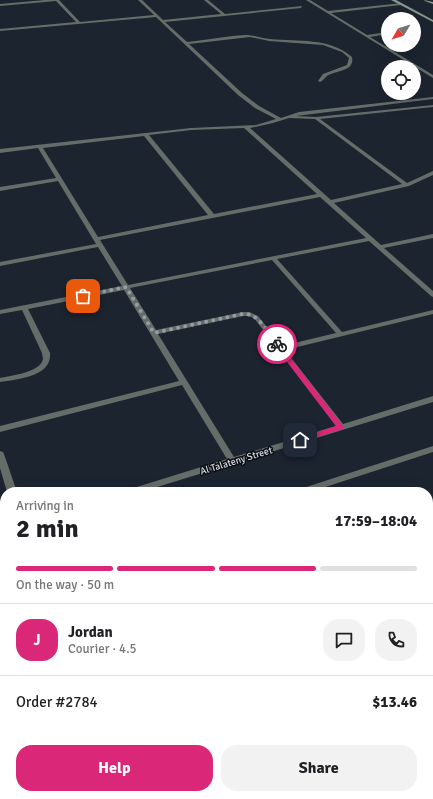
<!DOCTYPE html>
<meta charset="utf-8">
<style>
body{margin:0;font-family:Signika,sans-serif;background:#f2f2f2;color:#202124;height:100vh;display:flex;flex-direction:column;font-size:15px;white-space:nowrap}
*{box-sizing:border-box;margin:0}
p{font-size:13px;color:#757577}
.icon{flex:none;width:22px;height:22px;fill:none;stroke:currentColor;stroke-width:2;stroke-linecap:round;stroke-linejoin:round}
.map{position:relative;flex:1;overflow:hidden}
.sheet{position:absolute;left:0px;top:487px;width:433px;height:312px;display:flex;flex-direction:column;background:#fff;border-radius:16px 16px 0 0;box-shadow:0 4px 16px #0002}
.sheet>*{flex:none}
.needle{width:26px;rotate:232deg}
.controls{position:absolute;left:381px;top:12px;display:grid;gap:8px}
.controls a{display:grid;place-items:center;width:40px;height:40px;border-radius:50%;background:#fff;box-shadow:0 4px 16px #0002;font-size:20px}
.pin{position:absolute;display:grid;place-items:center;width:34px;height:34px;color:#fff;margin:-17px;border-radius:8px;box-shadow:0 2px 6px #0006}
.courier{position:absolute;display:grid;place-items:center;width:40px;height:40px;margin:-20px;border:3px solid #db2777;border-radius:50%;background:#fff;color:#222;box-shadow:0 1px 5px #0007}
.head em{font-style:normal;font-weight:800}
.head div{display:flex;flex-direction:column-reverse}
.head{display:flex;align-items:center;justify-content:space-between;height:68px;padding:0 16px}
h1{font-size:26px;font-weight:800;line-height:30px}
.bar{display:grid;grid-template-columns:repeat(4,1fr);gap:6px 4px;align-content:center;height:48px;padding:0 16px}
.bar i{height:5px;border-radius:3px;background:#e0e0e0}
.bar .on{background:#db2777}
.bar p{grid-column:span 4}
.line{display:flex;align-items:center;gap:10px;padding:0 16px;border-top:1px solid #e0e0e0}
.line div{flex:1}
.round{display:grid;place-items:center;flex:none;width:42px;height:42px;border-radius:16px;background:#f2f2f2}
.cta{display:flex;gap:8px;margin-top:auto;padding:8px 16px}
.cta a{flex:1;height:46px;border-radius:16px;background:#db2777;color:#fff;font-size:16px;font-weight:800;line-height:46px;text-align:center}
.cta a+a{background:#f2f2f2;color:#202124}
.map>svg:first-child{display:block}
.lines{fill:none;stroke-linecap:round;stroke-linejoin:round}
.minor{fill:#656d69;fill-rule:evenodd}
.secondary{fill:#899791;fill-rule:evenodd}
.route{fill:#db2777}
.done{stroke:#969da6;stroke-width:4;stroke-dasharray:0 7.2}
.labels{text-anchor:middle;stroke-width:3;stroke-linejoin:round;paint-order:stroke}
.street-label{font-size:10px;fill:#d8dee6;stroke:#0a0d12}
</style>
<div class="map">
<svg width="433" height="799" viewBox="0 0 433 799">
<rect width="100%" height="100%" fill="#1c2430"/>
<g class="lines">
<!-- minor -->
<g class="minor">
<path d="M 45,0 L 59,0 L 80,22 L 154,15 L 138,0 L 142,0 L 163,20 L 221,14 L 204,0 L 208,0 L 225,14 L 302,6 L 301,8 L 165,22 L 187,42 C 206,40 226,36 245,35 C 254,35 261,38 270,39 C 298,42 329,37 352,57 C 355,72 336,70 327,76 C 324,78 323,81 320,82 L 318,81 L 323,74 L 347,65 L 349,58 L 342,52 L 323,45 L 269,41 L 250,37 L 189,44 L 242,93 L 259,106 L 281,118 L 299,112 L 433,97 L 433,99 L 296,116 L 316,117 L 433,105 L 433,107 L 320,119 L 407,183 L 433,171 L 433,175 L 409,186 L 334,203 L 381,245 L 433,234 L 433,238 L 384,248 L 433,291 L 433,297 L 431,296 L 369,241 L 277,259 L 342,332 L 433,310 L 433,314 L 285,350 L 343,424 L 433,396 L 433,402 L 141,492 L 125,492 L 127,490 L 227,459 L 182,385 L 0,432 L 0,426 L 179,381 L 124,290 L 28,309 L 50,353 C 52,377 17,379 0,382 L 0,378 C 10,376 41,372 43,359 C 43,357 42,355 42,353 L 22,310 L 0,314 L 0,310 L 122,286 L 98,247 L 0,266 L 0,262 L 96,244 L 58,181 L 0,191 L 0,187 L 56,178 L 38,148 L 0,153 L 0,149 L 191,128 L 256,125 L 276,119 L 255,108 L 238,95 L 156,17 L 0,31 L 0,29 L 76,22 L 56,1 L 0,6 L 0,4 ZM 289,118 L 315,119 L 402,184 L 331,200 L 250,128 L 273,123 ZM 244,128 L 317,194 L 214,214 L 149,135 L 191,130 ZM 144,136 L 208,215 L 98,237 L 43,148 ZM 320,197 L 366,238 L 128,285 L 100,240 ZM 272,260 L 336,333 L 282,346 L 258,316 L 249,312 L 243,312 L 156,330 L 130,288 ZM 243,316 L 248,316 L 254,318 L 336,426 L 234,457 L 158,334 Z"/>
<polygon points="306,0 310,0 328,11 402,3 401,5 331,13 367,35 388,32 388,34 370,37 433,75 433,78"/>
<polygon points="433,446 433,452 310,492 295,492 297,490"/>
<polygon points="0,451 3,452 4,454 17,492 7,492 0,468"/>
<polygon points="5,527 5,535 0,536 0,528"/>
<polygon points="5,583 5,591 0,593 0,585"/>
<polygon points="433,603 433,612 428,613 428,604"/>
<polygon points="428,779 433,782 433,799 429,797 426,794 428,794"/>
<polygon points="173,794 185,794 187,799 175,799"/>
</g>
<!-- secondary -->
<g class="secondary">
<polygon points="391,0 396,0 433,20 433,22"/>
<polygon points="424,0 433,2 433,4 425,1"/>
</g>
</g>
<!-- route -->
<polygon class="route" points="275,343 279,343 343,426 343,429 300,442 298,441 298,438 336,426 275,346"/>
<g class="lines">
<!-- done -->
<path class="done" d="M 83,296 L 126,287 L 154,333 L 243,314 C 259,313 268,333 277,344"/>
</g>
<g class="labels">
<!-- street labels -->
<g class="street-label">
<text transform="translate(236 460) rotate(-17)" y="4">Al Talateny Street</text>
</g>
</g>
</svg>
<div class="controls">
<a><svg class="needle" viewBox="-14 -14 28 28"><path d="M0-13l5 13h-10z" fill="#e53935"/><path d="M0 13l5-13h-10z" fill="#757577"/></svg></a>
<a><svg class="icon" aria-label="locate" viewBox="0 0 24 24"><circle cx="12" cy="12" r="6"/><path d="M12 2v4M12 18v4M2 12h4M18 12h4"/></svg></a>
</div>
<div class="pin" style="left:83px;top:296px;background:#ea580c"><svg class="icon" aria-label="bag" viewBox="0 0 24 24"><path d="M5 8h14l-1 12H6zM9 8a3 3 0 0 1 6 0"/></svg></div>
<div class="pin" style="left:300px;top:440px;background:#1f2937"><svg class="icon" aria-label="home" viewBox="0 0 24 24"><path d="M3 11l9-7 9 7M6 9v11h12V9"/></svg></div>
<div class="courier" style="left:277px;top:344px"><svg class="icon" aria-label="bike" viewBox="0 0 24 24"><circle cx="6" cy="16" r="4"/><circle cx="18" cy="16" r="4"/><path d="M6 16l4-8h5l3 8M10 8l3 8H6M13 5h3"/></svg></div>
<section class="sheet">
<div class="head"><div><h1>2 min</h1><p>Arriving in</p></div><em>17:59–18:04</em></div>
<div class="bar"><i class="on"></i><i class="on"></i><i class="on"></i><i></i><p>On the way · 50 m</p></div>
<div class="line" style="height:72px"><b class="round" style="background:#db2777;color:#fff">J</b><div><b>Jordan</b><p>Courier · 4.5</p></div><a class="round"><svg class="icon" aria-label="chat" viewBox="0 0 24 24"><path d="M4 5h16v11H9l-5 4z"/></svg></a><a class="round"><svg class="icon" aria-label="phone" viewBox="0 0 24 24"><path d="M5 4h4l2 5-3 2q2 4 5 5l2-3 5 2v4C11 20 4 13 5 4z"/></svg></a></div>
<div class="line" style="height:52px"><div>Order #2784</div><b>$13.46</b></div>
<div class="cta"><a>Help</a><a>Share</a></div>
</section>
</div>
